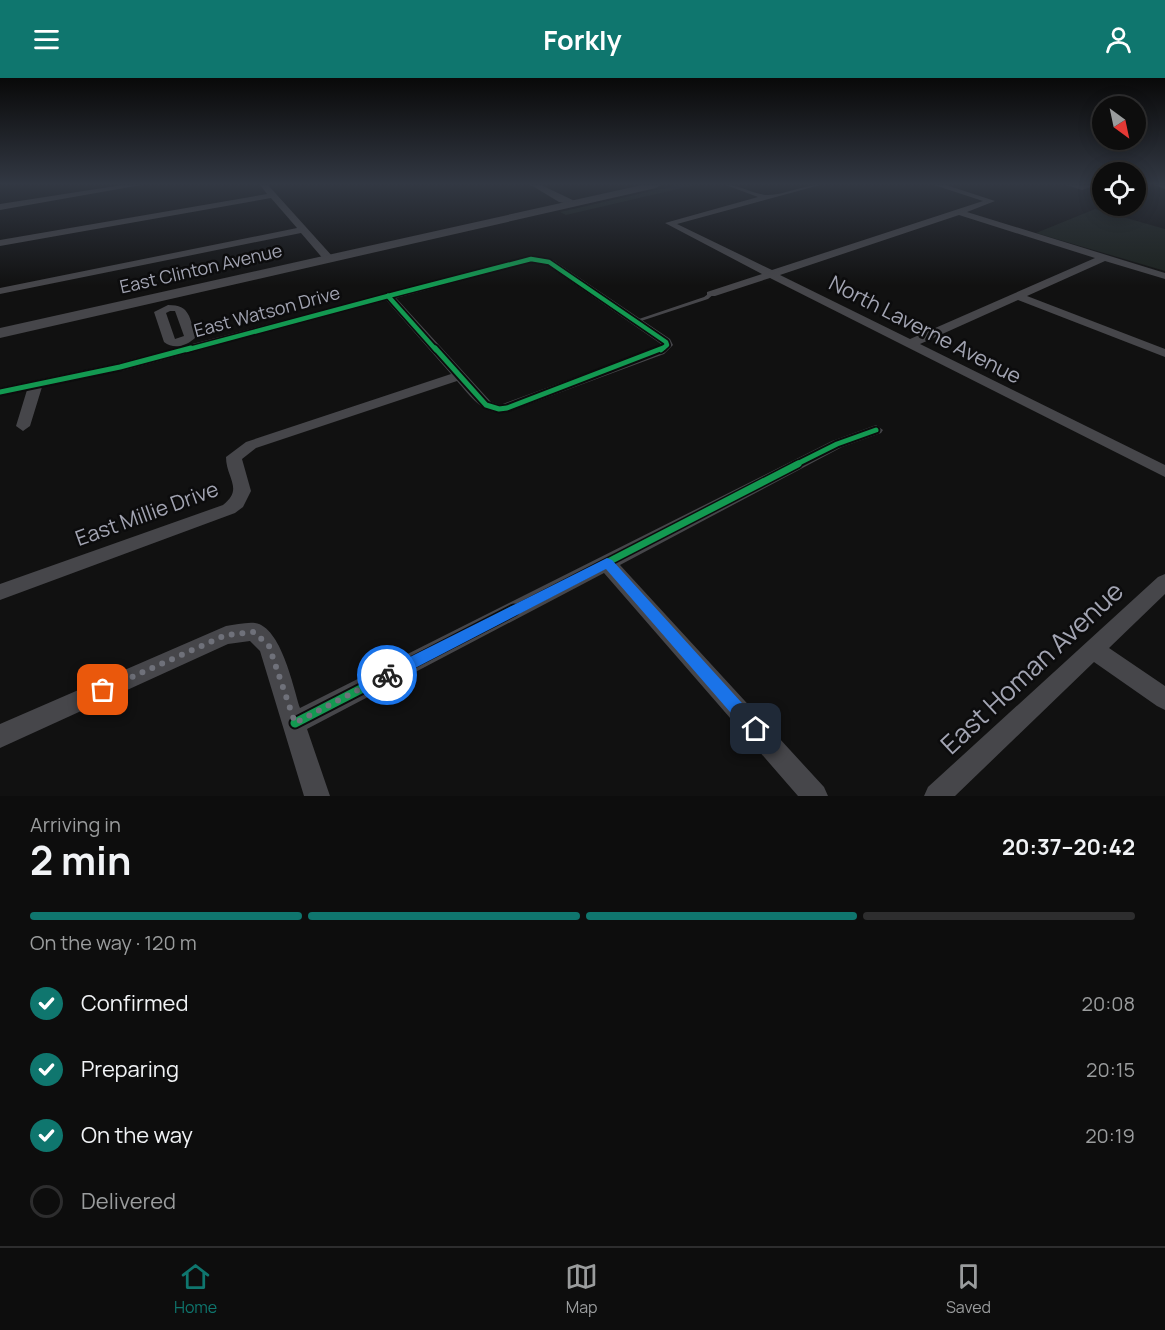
<!DOCTYPE html>
<meta charset="utf-8">
<style>
body{margin:0;font-family:Manrope,sans-serif;background:#1b1b1b;color:#f1f3f6;height:100vh;display:flex;flex-direction:column;font-size:22px;white-space:nowrap}
*{box-sizing:border-box;margin:0}
p{font-size:20px;color:#9a9c9d}
.icon{flex:none;width:33px;height:33px;fill:none;stroke:currentColor;stroke-width:2;stroke-linecap:round;stroke-linejoin:round}
.map{position:relative;height:718px;overflow:hidden}
.sheet{display:flex;flex-direction:column;background:#0d0d0d;flex:1}
.sheet>*{flex:none}
.needle{width:39px;rotate:147deg}
.tools{position:absolute;left:1092px;top:18px;display:grid;gap:12px}
.tools a{display:grid;place-items:center;width:54px;height:54px;border-radius:50%;background:#0d0d0d;box-shadow:0 3px 15px #0003,0 0 0 2px #2d2d2e;font-size:30px}
.pin{position:absolute;display:grid;place-items:center;width:51px;height:51px;color:#fff;margin:-26px;border-radius:12px;box-shadow:0 3px 9px #0006}
.courier{position:absolute;display:grid;place-items:center;width:60px;height:60px;margin:-30px;border:4px solid #1a73e8;border-radius:50%;background:#fff;color:#222;box-shadow:0 2px 8px #0007}
.headline em{font-style:normal;font-weight:700}
.headline div{display:flex;flex-direction:column-reverse}
.headline{display:flex;align-items:center;justify-content:space-between;height:102px;padding:0 30px}
h1{font-size:39px;font-weight:700;line-height:45px}
.bar{display:grid;grid-template-columns:repeat(4,1fr);gap:9px 6px;align-content:center;height:72px;padding:0 30px}
.bar i{height:8px;border-radius:4px;background:#2d2d2e}
.bar .on{background:#0f766e}
.bar p{grid-column:span 4}
ol{padding:0 30px;list-style:none}
li{display:flex;align-items:center;gap:18px;height:66px}
li p{margin-inline-start:auto}
li .icon{padding:6px;border-radius:50%;background:#0f766e;color:#fff;stroke-width:4}
li:last-child{color:#9a9c9d}
li i{width:33px;height:33px;border:3px solid #2d2d2e;border-radius:50%}
header{display:flex;justify-content:space-between;align-items:center;height:78px;padding:0 30px;background:#0f766e;color:#fff;font-size:27px;font-weight:700}
.tabs{display:flex;justify-content:space-around;align-items:center;height:84px;border-top:2px solid #2d2d2e;background:#0d0d0d;font-size:16px;color:#9a9c9d}
.tabs a{display:grid;justify-items:center;gap:3px}
.tabs .on{color:#0f766e}
.map>svg:first-child{display:block}
.green{fill:#1b211d}
.lines{fill:none;stroke-linecap:round;stroke-linejoin:round}
.service{fill:#46464a;fill-rule:evenodd}
.minor{fill:#46464a;fill-rule:evenodd}
.tertiary{fill:#46464a;fill-rule:evenodd}
.cycleway-far3-casing{stroke:#0c0c0d;stroke-width:8}
.cycleway-far2-casing{stroke:#0c0c0d;stroke-width:9}
.cycleway-far1-casing{stroke:#0c0c0d;stroke-width:10}
.cycleway-casing{stroke:#0c0c0d;stroke-width:13}
.cycleway-far3{stroke:#139951;stroke-width:4.5}
.cycleway-far2{stroke:#139951;stroke-width:5}
.cycleway-far1{stroke:#139951;stroke-width:7}
.cycleway{stroke:#139951;stroke-width:9}
.route{fill:#1a73e8}
.done{stroke:#6f717a;stroke-width:6;stroke-dasharray:0 10.8}
.labels{text-anchor:middle;stroke-width:5;stroke-linejoin:round;paint-order:stroke}
.far-street-label{font-size:18px;fill:#a2a4b2;stroke:#0c0c0d}
.street-label{font-size:21px;fill:#a2a4b2;stroke:#0c0c0d}
.near-street-label{font-size:26px;fill:#a2a4b2;stroke:#0c0c0d}
</style>
<header><svg class="icon" aria-label="menu" viewBox="0 0 24 24"><path d="M4 6h16M4 12h16M4 18h16"/></svg>Forkly<svg class="icon" aria-label="person" viewBox="0 0 24 24"><circle cx="12" cy="8" r="4"/><path d="M4 21q1-7 8-7t8 7"/></svg></header>
<div class="map">
<svg width="1165" height="718" viewBox="0 0 1165 718">
<rect width="100%" height="100%" fill="#111"/>
<!-- green -->
<g class="green">
<polygon points="678,107 695,107 566,137 560,134"/>
<polygon points="1095,131 1165,151 1165,193 1036,155"/>
</g>
<g class="lines">
<!-- service -->
<polygon class="service" points="711,214 714,216 708,221 638,244 634,244 633,243 704,219"/>
<!-- minor -->
<g class="minor">
<polygon points="122,107 141,107 0,132 0,126"/>
<polygon points="260,107 268,107 333,179 333,183 325,183 301,155 0,216 0,210 297,150 271,120 0,168 0,162 267,116"/>
<polygon points="531,107 541,107 579,125 575,127 559,124"/>
<path d="M 726,107 C 741,107 754,117 768,117 C 785,117 802,107 820,107 L 677,146 L 772,192 L 983,123 L 934,107 L 946,107 L 995,123 L 967,134 L 1165,195 L 1165,201 L 1105,183 L 1027,218 L 1165,271 L 1165,279 L 1018,222 L 920,266 L 1165,387 L 1165,399 L 770,200 L 715,218 L 707,218 L 707,214 L 762,196 L 665,145 L 758,119 ZM 959,137 L 1095,180 L 910,261 L 780,197 Z"/>
<polygon points="1066,107 1096,107 1082,112"/>
<polygon points="1155,107 1165,107 1165,111"/>
<path d="M 531,178 L 553,182 L 670,261 L 673,267 L 664,276 L 507,334 C 483,337 472,320 457,303 L 256,370 L 242,381 L 251,413 L 243,429 L 235,435 L 0,522 L 0,506 L 223,427 C 244,411 226,400 226,379 L 246,364 L 451,296 L 386,222 L 125,292 L 42,309 L 30,348 L 23,353 L 16,348 L 27,312 L 0,318 L 0,310 L 119,285 ZM 531,184 L 546,186 L 661,266 L 656,270 L 500,327 L 491,324 L 396,220 Z"/>
<path d="M 168,227 C 191,227 189,240 196,259 C 187,268 174,272 164,264 L 154,234 ZM 170,233 L 175,233 L 184,258 L 175,261 L 166,235 Z"/>
<path d="M 876,347 L 883,352 L 881,355 L 842,369 L 620,487 L 824,709 L 828,718 L 798,718 L 604,495 L 307,651 L 330,718 L 304,718 L 260,573 L 250,563 L 228,566 L 0,670 L 0,646 L 226,548 C 235,547 246,544 255,545 C 281,549 293,608 300,630 L 832,363 Z"/>
<polygon points="1165,496 1165,516 1109,570 1165,608 1165,632 1157,628 1094,584 955,718 924,718 928,709 1158,499"/>
</g>
<!-- tertiary -->
<polygon class="tertiary" points="642,107 661,107 656,110 0,260 0,250"/>
<defs>
<g id="cycleway-far3">
<polyline points="388,218 436,272"/>
<polyline points="388,218 531,181 549,184 666,264 667,267 661,272"/>
<polyline points="186,272 388,218"/>
</g>
<g id="cycleway-far2">
<polyline points="435,270 486,327 499,331 507,330 663,270"/>
<polyline points="0,314 120,289 191,270"/>
<polyline points="795,387 837,366 876,352"/>
</g>
<polyline id="cycleway-far1" points="511,534 798,386"/>
<polyline id="cycleway" points="295,645 514,532"/>
</defs>
<!-- cycleway-far3 casing -->
<use href="#cycleway-far3" class="cycleway-far3-casing"/>
<!-- cycleway-far2 casing -->
<use href="#cycleway-far2" class="cycleway-far2-casing"/>
<!-- cycleway-far1 casing -->
<use href="#cycleway-far1" class="cycleway-far1-casing"/>
<!-- cycleway casing -->
<use href="#cycleway" class="cycleway-casing"/>
<!-- cycleway-far3 -->
<use href="#cycleway-far3" class="cycleway-far3"/>
<!-- cycleway-far2 -->
<use href="#cycleway-far2" class="cycleway-far2"/>
<!-- cycleway-far1 -->
<use href="#cycleway-far1" class="cycleway-far1"/>
<!-- cycleway -->
<use href="#cycleway" class="cycleway"/>
</g>
<!-- sky -->
<linearGradient id="sky" x2="0" y2="1"><stop stop-color="#090909"/><stop offset="0.51" stop-color="#323843"/><stop offset="1" stop-color="#323843" stop-opacity="0"/></linearGradient>
<rect width="1165" height="208" fill="url(#sky)"/>
<!-- route -->
<polygon class="route" points="607,480 612,482 761,646 763,651 761,657 756,659 750,657 606,491 392,602 387,604 382,602 380,597 382,593"/>
<g class="lines">
<!-- done -->
<polyline class="done" points="103,612 226,557 254,554 269,568 295,645 387,597"/>
</g>
<g class="labels">
<!-- far-street labels -->
<g class="far-street-label">
<text transform="translate(201 191) rotate(-13)" y="6">East Clinton Avenue</text>
<text transform="translate(267 234) rotate(-15)" y="6">East Watson Drive</text>
</g>
<!-- street labels -->
<g class="street-label">
<text transform="translate(925 252) rotate(27)" y="7">North Laverne Avenue</text>
<text transform="translate(147 436) rotate(-20)" y="7">East Millie Drive</text>
</g>
<!-- near-street labels -->
<g class="near-street-label">
<text transform="translate(1032 590) rotate(-43)" y="9">East Homan Avenue</text>
</g>
</g>
</svg>
<div class="tools">
<a><svg class="needle" viewBox="-14 -14 28 28"><path d="M0-13l5 13h-10z" fill="#e53935"/><path d="M0 13l5-13h-10z" fill="#9a9c9d"/></svg></a>
<a><svg class="icon" aria-label="locate" viewBox="0 0 24 24"><circle cx="12" cy="12" r="6"/><path d="M12 2v4M12 18v4M2 12h4M18 12h4"/></svg></a>
</div>
<div class="pin" style="left:103px;top:612px;background:#ea580c"><svg class="icon" aria-label="bag" viewBox="0 0 24 24"><path d="M5 8h14l-1 12H6zM9 8a3 3 0 0 1 6 0"/></svg></div>
<div class="pin" style="left:756px;top:651px;background:#1f2937"><svg class="icon" aria-label="home" viewBox="0 0 24 24"><path d="M3 11l9-7 9 7M6 9v11h12V9"/></svg></div>
<div class="courier" style="left:387px;top:597px"><svg class="icon" aria-label="bike" viewBox="0 0 24 24"><circle cx="6" cy="16" r="4"/><circle cx="18" cy="16" r="4"/><path d="M6 16l4-8h5l3 8M10 8l3 8H6M13 5h3"/></svg></div>
</div>
<section class="sheet">
<div class="headline"><div><h1>2 min</h1><p>Arriving in</p></div><em>20:37–20:42</em></div>
<div class="bar"><i class="on"></i><i class="on"></i><i class="on"></i><i></i><p>On the way · 120 m</p></div>
<ol>
<li><svg class="icon" aria-label="check" viewBox="0 0 24 24"><path d="M5 12l5 5 9-10"/></svg>Confirmed<p>20:08</p></li>
<li><svg class="icon" aria-label="check" viewBox="0 0 24 24"><path d="M5 12l5 5 9-10"/></svg>Preparing<p>20:15</p></li>
<li><svg class="icon" aria-label="check" viewBox="0 0 24 24"><path d="M5 12l5 5 9-10"/></svg>On the way<p>20:19</p></li>
<li><i></i>Delivered</li>
</ol>
</section>
<nav class="tabs">
<a class="on"><svg class="icon" aria-label="home" viewBox="0 0 24 24"><path d="M3 11l9-7 9 7M6 9v11h12V9"/></svg>Home</a>
<a><svg class="icon" aria-label="map" viewBox="0 0 24 24"><path d="M3 6l6-2 6 2 6-2v14l-6 2-6-2-6 2zM9 4v14M15 6v14"/></svg>Map</a>
<a><svg class="icon" aria-label="saved" viewBox="0 0 24 24"><path d="M7 4h10v16l-5-4-5 4z"/></svg>Saved</a>
</nav>
